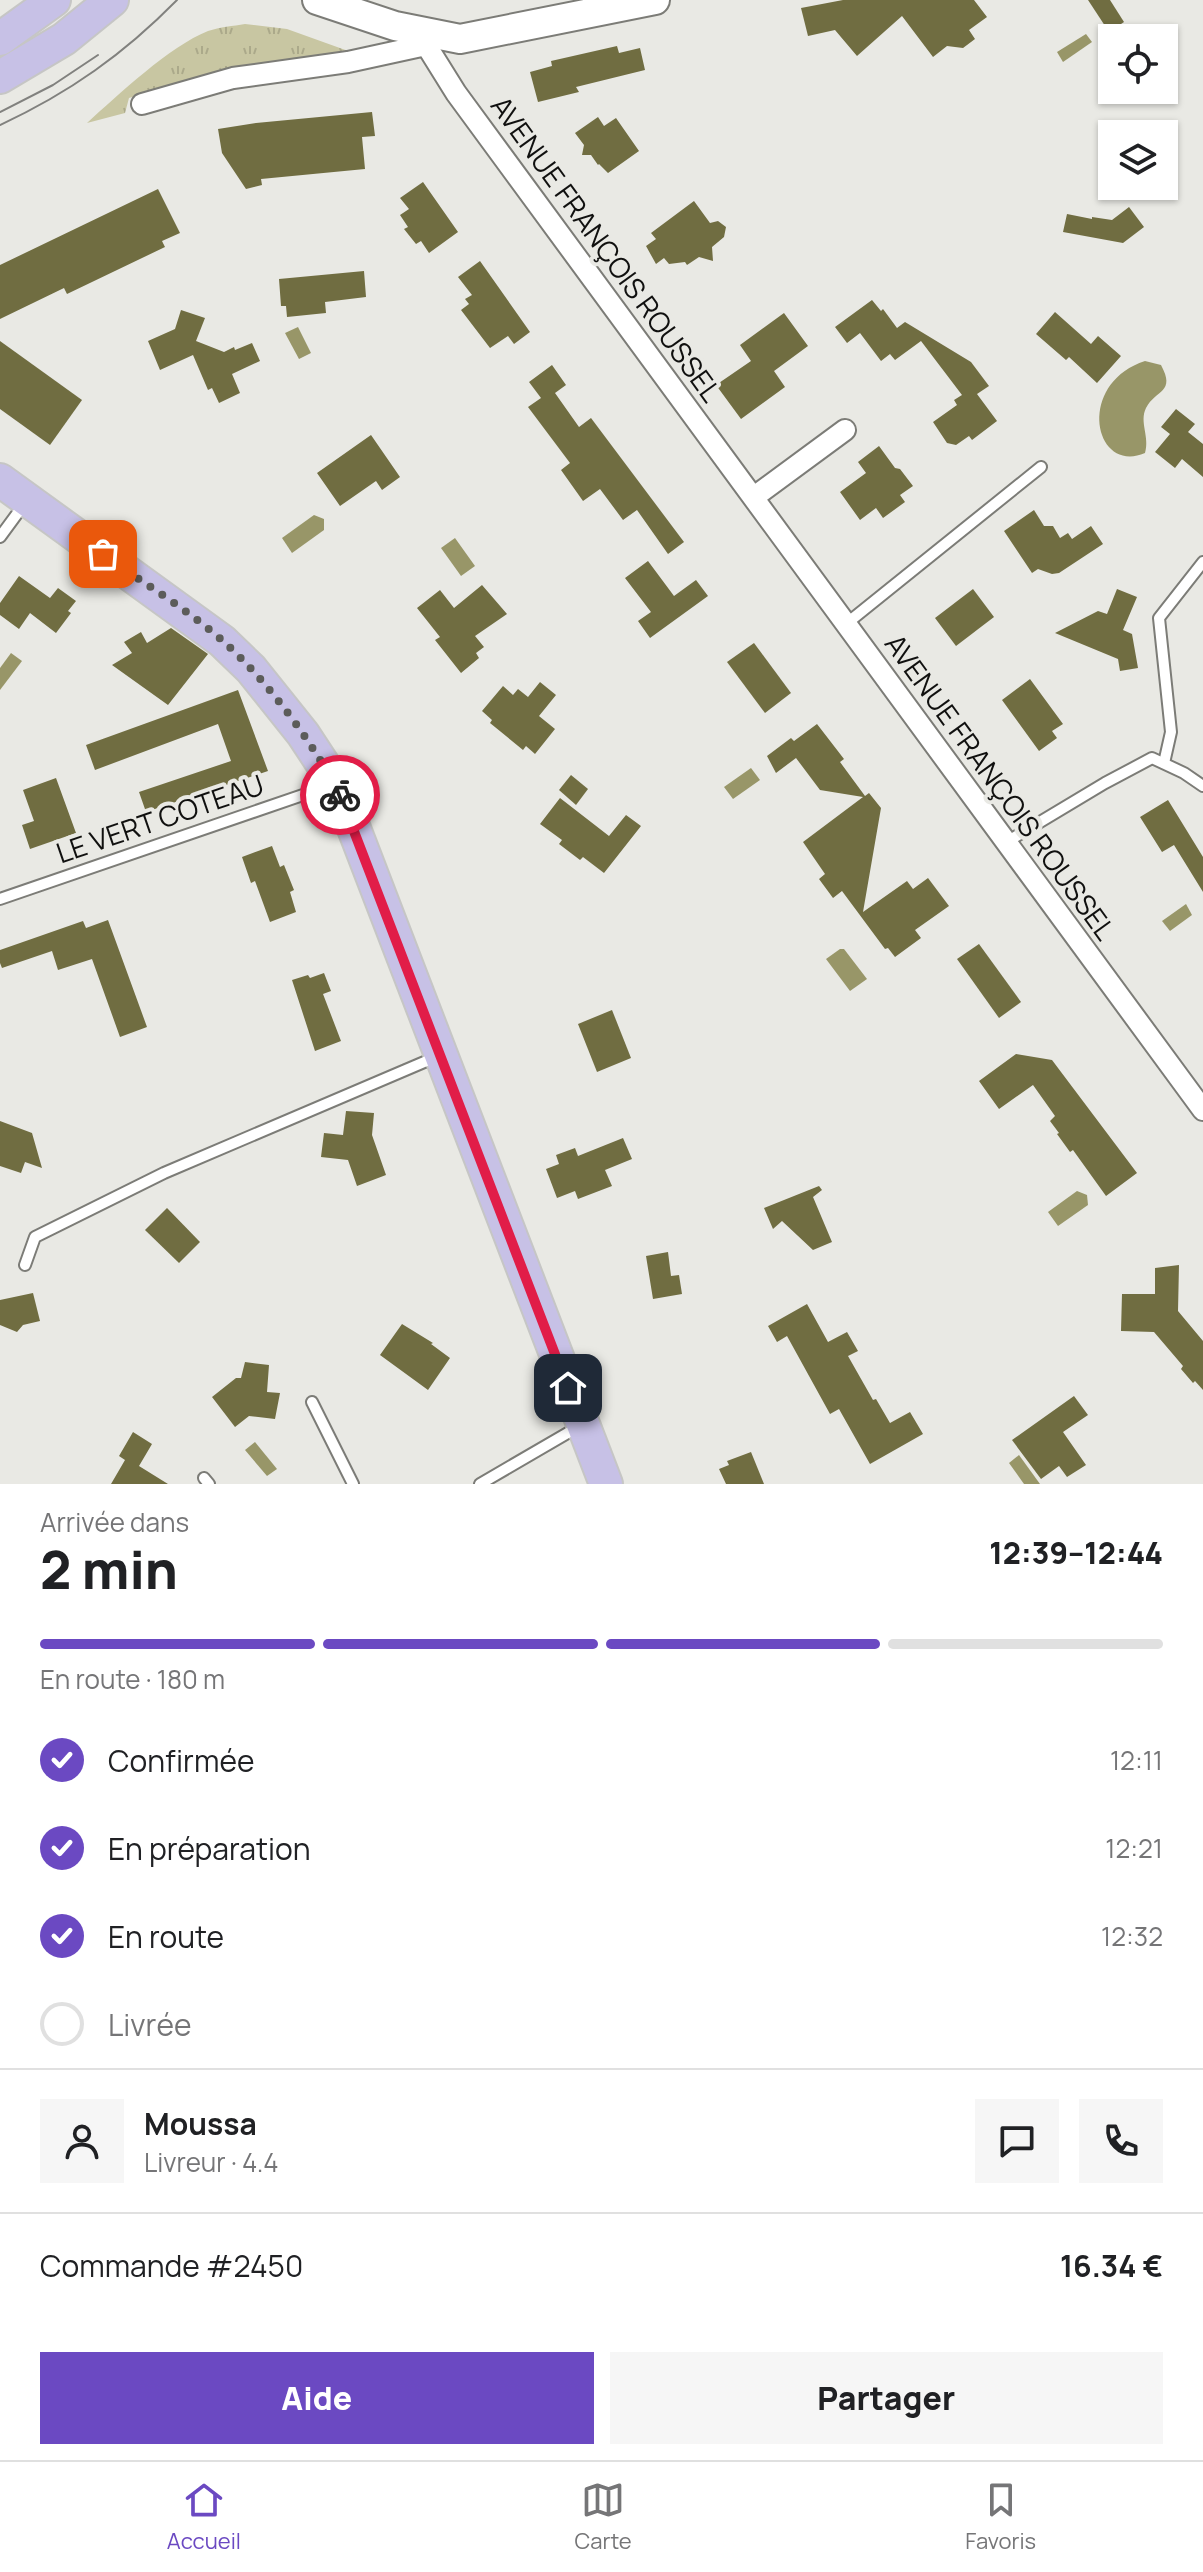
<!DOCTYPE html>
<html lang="fr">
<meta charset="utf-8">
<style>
body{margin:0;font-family:Manrope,sans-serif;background:#f6f6f6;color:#202124;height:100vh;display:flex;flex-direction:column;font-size:30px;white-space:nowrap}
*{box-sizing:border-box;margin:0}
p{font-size:26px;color:#757577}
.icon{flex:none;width:44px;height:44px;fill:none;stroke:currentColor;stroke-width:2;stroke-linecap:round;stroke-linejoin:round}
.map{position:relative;height:1484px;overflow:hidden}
.drawer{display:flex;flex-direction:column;background:#fff;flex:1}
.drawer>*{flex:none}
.tools{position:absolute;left:1098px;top:24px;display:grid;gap:16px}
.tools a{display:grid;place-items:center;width:80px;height:80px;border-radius:0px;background:#fff;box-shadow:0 2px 6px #0004;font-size:40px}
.pin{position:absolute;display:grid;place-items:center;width:68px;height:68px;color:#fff;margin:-34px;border-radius:16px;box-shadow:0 4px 12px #0006}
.courier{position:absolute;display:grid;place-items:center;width:80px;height:80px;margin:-40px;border:6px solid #e11d48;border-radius:50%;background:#fff;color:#222;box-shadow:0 2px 10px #0007}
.summary em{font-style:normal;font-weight:800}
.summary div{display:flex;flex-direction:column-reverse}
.summary{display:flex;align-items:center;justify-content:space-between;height:136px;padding:0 40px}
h1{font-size:52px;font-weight:800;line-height:60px}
.bar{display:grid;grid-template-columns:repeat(4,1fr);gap:12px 8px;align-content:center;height:96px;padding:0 40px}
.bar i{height:10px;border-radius:6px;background:#e0e0e0}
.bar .selected{background:#6b49c2}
.bar p{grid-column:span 4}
.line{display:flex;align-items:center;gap:20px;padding:0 40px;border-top:2px solid #e0e0e0}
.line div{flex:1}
.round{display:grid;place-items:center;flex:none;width:84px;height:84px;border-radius:0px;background:#f6f6f6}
ol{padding:0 40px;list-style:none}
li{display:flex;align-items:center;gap:24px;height:88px}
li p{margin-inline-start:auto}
li .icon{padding:8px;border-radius:50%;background:#6b49c2;color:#fff;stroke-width:4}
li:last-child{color:#757577}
li i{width:44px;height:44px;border:4px solid #e0e0e0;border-radius:50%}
.action{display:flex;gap:16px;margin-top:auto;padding:16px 40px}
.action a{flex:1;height:92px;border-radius:0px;background:#6b49c2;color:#fff;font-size:32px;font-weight:800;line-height:92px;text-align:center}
.action a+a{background:#f6f6f6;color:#202124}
.menu{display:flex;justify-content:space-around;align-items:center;height:112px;border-top:2px solid #e0e0e0;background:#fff;font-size:22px;color:#757577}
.menu a{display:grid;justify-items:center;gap:4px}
.menu .selected{color:#6b49c2}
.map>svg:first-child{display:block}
.grass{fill:url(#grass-tufts)}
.water{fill:#989668}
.building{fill:#706d41}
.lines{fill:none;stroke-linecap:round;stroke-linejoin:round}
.lane-casing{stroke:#7c7c77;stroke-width:14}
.street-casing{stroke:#7c7c77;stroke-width:24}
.secondary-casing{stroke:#7c7c77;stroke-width:32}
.primary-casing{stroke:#c6c6c5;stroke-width:36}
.lane{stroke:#fff;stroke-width:10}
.street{stroke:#fff;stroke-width:20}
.secondary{stroke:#fff;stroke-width:28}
.primary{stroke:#c7c1e6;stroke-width:32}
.tram{stroke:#81817e;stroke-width:2}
.done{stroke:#5c5c5a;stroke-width:8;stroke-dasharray:0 14.4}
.route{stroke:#e11d48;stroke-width:10}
.labels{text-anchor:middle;stroke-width:8;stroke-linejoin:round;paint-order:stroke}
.street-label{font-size:28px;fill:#10100f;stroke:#e9e9e4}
</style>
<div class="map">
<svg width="1203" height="1484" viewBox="0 0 1203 1484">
<defs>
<pattern id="grass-tufts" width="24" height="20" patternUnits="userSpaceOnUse" patternTransform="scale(2)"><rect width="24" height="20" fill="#c8c6a2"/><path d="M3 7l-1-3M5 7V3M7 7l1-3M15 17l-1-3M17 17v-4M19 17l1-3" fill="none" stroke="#aba98a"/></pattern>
</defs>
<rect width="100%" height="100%" fill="#e9e9e4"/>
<!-- grass -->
<path class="grass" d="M 245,24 L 287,29 L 351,52 L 214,73 L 129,98 L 125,113 L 87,123 C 118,95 170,46 208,31 C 220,27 233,26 245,24 Z"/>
<!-- water -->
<g class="water">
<polygon points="1086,34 1092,42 1063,62 1057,52"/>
<polygon points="298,327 311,353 299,359 285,333"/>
<path d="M 1145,361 L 1161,365 C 1176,393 1156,389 1146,408 C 1139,422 1150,437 1145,453 C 1094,475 1075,384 1145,361 Z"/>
<polygon points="314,515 324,519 324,530 292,553 282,538"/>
<polygon points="455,538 475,566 461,576 441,548"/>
<polygon points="11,653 22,661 0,690 0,668"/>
<polygon points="751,768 760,780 733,799 724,787"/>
<polygon points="1186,904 1192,915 1170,931 1162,921"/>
<polygon points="840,949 844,949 867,979 850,991 826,959"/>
<polygon points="1077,1191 1087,1195 1088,1205 1058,1226 1048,1212"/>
<polygon points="255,1442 277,1469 267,1476 245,1450"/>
<polygon points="1019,1455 1040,1484 1024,1484 1009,1463"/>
</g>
<!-- building -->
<g class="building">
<polygon points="843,0 974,0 987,17 969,30 975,39 963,48 947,46 933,57 902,16 857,56 835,30 808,36 801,8"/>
<polygon points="1088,0 1110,0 1124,22 1109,32"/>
<polygon points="617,46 619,53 640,48 645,70 576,87 579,92 538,102 530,72 552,66 551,61"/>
<polygon points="372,112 375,136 362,137 365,169 261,179 262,185 246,189 222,153 218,129 256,123"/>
<polygon points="598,117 604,126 616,118 639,151 608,173 599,164 598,165 591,155 582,155 584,145 575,133"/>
<polygon points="423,182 458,232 429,253 421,241 416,244 404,229 408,227 400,215 409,209 400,198"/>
<polygon points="158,189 180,233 162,241 165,247 67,294 64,288 0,319 0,265"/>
<polygon points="694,201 710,223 718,221 726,227 724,237 712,247 713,261 699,257 687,265 685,262 669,264 664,258 656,264 646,246 656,239 651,233"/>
<polygon points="1129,207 1144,227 1123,243 1063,232 1067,214 1092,219 1092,217 1112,220"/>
<polygon points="480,261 530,332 514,344 508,336 490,348 461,310 469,304 465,299 472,295 458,277"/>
<polygon points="364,271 366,297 325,302 326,313 287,317 286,306 281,306 279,279"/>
<polygon points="872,300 881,311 883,309 897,328 905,322 971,362 989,386 977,394 997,421 972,440 969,436 956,445 947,443 933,422 957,405 954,400 962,395 921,341 895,360 890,354 881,361 860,333 847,343 835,327"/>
<polygon points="181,310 205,318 196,341 224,352 234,347 235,350 252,343 260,361 232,374 240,393 219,403 212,388 208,390 193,355 160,370 148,341 175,329"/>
<polygon points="1055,312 1091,344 1098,336 1121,356 1097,383 1069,357 1066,360 1036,334"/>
<polygon points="784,313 808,346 774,371 785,387 741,419 716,385 751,361 740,345"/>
<polygon points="0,341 82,400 50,445 0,409"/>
<polygon points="552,365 566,385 555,393 579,427 591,418 684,542 668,554 637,510 623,520 600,489 583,501 561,470 570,463 528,407 541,398 529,382"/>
<polygon points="1176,409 1195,424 1188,432 1203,444 1203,477 1182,459 1175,468 1155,452 1170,434 1161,427"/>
<polygon points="371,435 400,477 382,490 376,481 340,506 317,473"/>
<polygon points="879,446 895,468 900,469 913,486 900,495 905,502 883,518 876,508 860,520 840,492 866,473 858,462"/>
<polygon points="1034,510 1044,526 1053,526 1060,538 1068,533 1072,539 1091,526 1103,544 1059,573 1052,574 1038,569 1032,573 1004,531"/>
<polygon points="648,561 674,596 696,580 708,596 650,638 638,621 651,612 625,578"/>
<polygon points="19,576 50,598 58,588 76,601 68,611 71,613 56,633 30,613 19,629 0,615 0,603"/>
<polygon points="482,585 507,614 475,636 484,647 476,653 479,658 461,673 435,640 440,637 417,608 440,590 454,608"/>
<polygon points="973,589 994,617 956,646 935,618"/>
<polygon points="1117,589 1137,597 1123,630 1132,634 1138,668 1120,671 1118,659 1055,633 1098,611 1107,614"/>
<polygon points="171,628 208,654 168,705 112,665 132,653 124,642 141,632 147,643"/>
<polygon points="754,643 791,693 765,713 727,662"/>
<polygon points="1030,679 1063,724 1052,731 1057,738 1039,751 1002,700"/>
<polygon points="540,682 556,695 539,716 555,729 535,754 526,746 523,750 490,723 492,720 482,711 503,686 513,695 518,689 528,697"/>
<polygon points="238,690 268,771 146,812 139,792 231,761 218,724 95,770 86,745"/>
<polygon points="817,724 844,759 840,762 865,796 869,793 881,808 863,912 907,881 913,889 928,878 949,906 915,930 921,938 895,957 888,948 885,949 842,891 833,898 819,879 825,874 803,842 863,797 820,790 796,758 776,773 767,756 791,738 794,741"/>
<polygon points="571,775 588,789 576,805 559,790"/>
<polygon points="56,778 76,833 30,849 22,825 34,821 23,790"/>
<polygon points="560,798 609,836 626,815 641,826 604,873 583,857 580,860 559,844 562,840 540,824"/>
<polygon points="1168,800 1203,857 1203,892 1174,845 1162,852 1140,817"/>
<polygon points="272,846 280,867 284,865 294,890 290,892 296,912 270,922 255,881 251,883 242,857"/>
<polygon points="108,920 147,1027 120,1037 92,959 58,970 52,951 2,968 0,963 0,950 83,921 86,928"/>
<polygon points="979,944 1021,1002 999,1018 957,959"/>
<polygon points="324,973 331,991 323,994 341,1041 315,1051 292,980 308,975 310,978"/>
<polygon points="612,1010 631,1058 597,1072 578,1024"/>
<polygon points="1016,1054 1052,1060 1137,1173 1106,1196 1073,1150 1070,1152 1057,1134 1059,1133 1050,1121 1055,1116 1033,1085 999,1109 979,1081"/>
<polygon points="346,1111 374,1113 372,1135 386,1175 357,1186 348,1160 321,1157 324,1133 343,1135"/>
<polygon points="0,1121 32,1133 42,1168 25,1162 21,1173 0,1166"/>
<polygon points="623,1138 632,1159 605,1170 612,1186 578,1199 575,1191 557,1198 546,1169 559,1164 556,1155 575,1148 578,1156"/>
<polygon points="819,1186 822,1190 813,1197 832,1242 813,1250 782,1221 773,1229 764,1208"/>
<polygon points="167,1208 200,1242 179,1263 145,1230"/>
<polygon points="668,1252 671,1276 679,1275 682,1294 653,1299 646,1256"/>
<polygon points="1179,1265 1178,1311 1203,1341 1203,1390 1195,1381 1193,1383 1181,1369 1183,1366 1154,1332 1121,1331 1122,1294 1155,1294 1155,1268"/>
<polygon points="33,1293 40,1321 23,1325 17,1332 0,1325 0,1300"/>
<polygon points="807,1304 828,1342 847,1332 858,1351 848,1356 873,1400 876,1399 890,1423 910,1412 923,1434 870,1464 839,1409 830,1414 787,1336 777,1342 768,1326"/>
<polygon points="402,1324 433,1343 431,1344 450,1358 428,1390 380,1355"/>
<polygon points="245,1362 269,1365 267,1392 280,1393 275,1419 249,1416 235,1427 212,1397 236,1378 241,1378"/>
<polygon points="1074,1396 1088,1415 1063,1432 1086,1465 1067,1477 1059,1466 1041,1479 1012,1440"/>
<polygon points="133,1432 152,1444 139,1466 168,1484 111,1484 125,1460 119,1456"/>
<polygon points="751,1452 764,1484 726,1484 719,1469 729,1465 727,1461"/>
</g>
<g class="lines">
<defs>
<g id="lane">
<polyline points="0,537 25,503"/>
<polyline points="846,624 1041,467"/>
<polyline points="1164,763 1171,732 1159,618 1203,562"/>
<polyline points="1005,843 1105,783 1152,758 1184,773 1203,786"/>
<polyline points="0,899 329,786"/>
<polyline points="25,1265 35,1237 164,1173 436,1057"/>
<polyline points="312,1402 353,1484"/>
<polyline points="204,1478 209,1484"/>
<polyline points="480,1484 578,1427"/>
</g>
<g id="street">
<polyline points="418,32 456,93 1203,1110"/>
<polyline points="142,104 233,78 348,62 426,45"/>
<polyline points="754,497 845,430"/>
</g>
<polyline id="secondary" points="317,0 395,26 460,39 655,0"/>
<g id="primary">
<polyline points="0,39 54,0"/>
<polyline points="0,77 64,39 112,0"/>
<polyline points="0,480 222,641 251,669 303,734 326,769 343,800 606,1484"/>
</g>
</defs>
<!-- lane casing -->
<use href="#lane" class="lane-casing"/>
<!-- street casing -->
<use href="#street" class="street-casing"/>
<!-- secondary casing -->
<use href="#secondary" class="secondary-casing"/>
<!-- primary casing -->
<use href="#primary" class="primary-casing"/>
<!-- lane -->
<use href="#lane" class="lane"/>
<!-- street -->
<use href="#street" class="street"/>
<!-- secondary -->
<use href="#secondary" class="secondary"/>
<!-- primary -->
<use href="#primary" class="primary"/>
<!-- tram -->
<g class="tram">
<polyline points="0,112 53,85 98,55"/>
<path d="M 0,125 C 69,93 124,54 177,0"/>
</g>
</g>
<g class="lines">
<!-- done -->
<path class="done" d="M 103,554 C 143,583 187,609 224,642 C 269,683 312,741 340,795"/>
<!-- route -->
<polyline class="route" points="340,795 568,1388"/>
</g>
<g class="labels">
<!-- street labels -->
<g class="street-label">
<text transform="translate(606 249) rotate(54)" y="10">AVENUE FRANÇOIS ROUSSEL</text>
<text transform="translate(1000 787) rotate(54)" y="10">AVENUE FRANÇOIS ROUSSEL</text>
<text transform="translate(160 819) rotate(-19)" y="10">LE VERT COTEAU</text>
</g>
</g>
</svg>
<div class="tools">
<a><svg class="icon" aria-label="locate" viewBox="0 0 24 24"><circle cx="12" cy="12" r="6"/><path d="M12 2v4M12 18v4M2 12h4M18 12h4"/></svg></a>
<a><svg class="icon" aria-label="layers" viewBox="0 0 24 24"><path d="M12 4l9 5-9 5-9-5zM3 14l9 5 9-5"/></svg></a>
</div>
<div class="pin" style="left:103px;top:554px;background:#ea580c"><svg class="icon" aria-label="bag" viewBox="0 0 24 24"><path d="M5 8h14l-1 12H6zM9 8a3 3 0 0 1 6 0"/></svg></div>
<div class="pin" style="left:568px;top:1388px;background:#1f2937"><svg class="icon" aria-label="home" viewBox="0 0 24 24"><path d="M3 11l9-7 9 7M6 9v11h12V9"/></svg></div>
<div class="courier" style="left:340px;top:795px"><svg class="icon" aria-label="bike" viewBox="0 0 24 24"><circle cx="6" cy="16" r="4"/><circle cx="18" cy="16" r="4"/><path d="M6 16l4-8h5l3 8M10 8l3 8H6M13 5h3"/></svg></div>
</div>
<section class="drawer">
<div class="summary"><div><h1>2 min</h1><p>Arrivée dans</p></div><em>12:39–12:44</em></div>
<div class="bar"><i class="selected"></i><i class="selected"></i><i class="selected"></i><i></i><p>En route · 180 m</p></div>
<ol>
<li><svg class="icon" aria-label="check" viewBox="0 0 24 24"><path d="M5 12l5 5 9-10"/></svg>Confirmée<p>12:11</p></li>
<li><svg class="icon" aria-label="check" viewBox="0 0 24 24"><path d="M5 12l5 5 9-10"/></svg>En préparation<p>12:21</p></li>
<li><svg class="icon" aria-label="check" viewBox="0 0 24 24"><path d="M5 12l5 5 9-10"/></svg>En route<p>12:32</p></li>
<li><i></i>Livrée</li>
</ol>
<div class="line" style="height:144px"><a class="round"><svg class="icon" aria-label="person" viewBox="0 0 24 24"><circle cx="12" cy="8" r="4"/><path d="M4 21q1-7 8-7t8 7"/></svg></a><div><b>Moussa</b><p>Livreur · 4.4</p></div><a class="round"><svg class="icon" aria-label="chat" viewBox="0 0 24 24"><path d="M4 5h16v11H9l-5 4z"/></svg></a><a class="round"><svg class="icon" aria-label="phone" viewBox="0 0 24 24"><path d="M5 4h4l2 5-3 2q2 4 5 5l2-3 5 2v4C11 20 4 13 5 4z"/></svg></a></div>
<div class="line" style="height:104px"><div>Commande #2450</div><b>16.34 €</b></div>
<div class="action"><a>Aide</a><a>Partager</a></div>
</section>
<nav class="menu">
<a class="selected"><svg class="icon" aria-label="home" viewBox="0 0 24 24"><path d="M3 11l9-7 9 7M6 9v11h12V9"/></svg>Accueil</a>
<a><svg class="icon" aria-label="map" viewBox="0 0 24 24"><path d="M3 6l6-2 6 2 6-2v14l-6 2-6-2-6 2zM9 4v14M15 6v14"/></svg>Carte</a>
<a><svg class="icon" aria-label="saved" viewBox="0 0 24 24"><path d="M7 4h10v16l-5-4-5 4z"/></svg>Favoris</a>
</nav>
